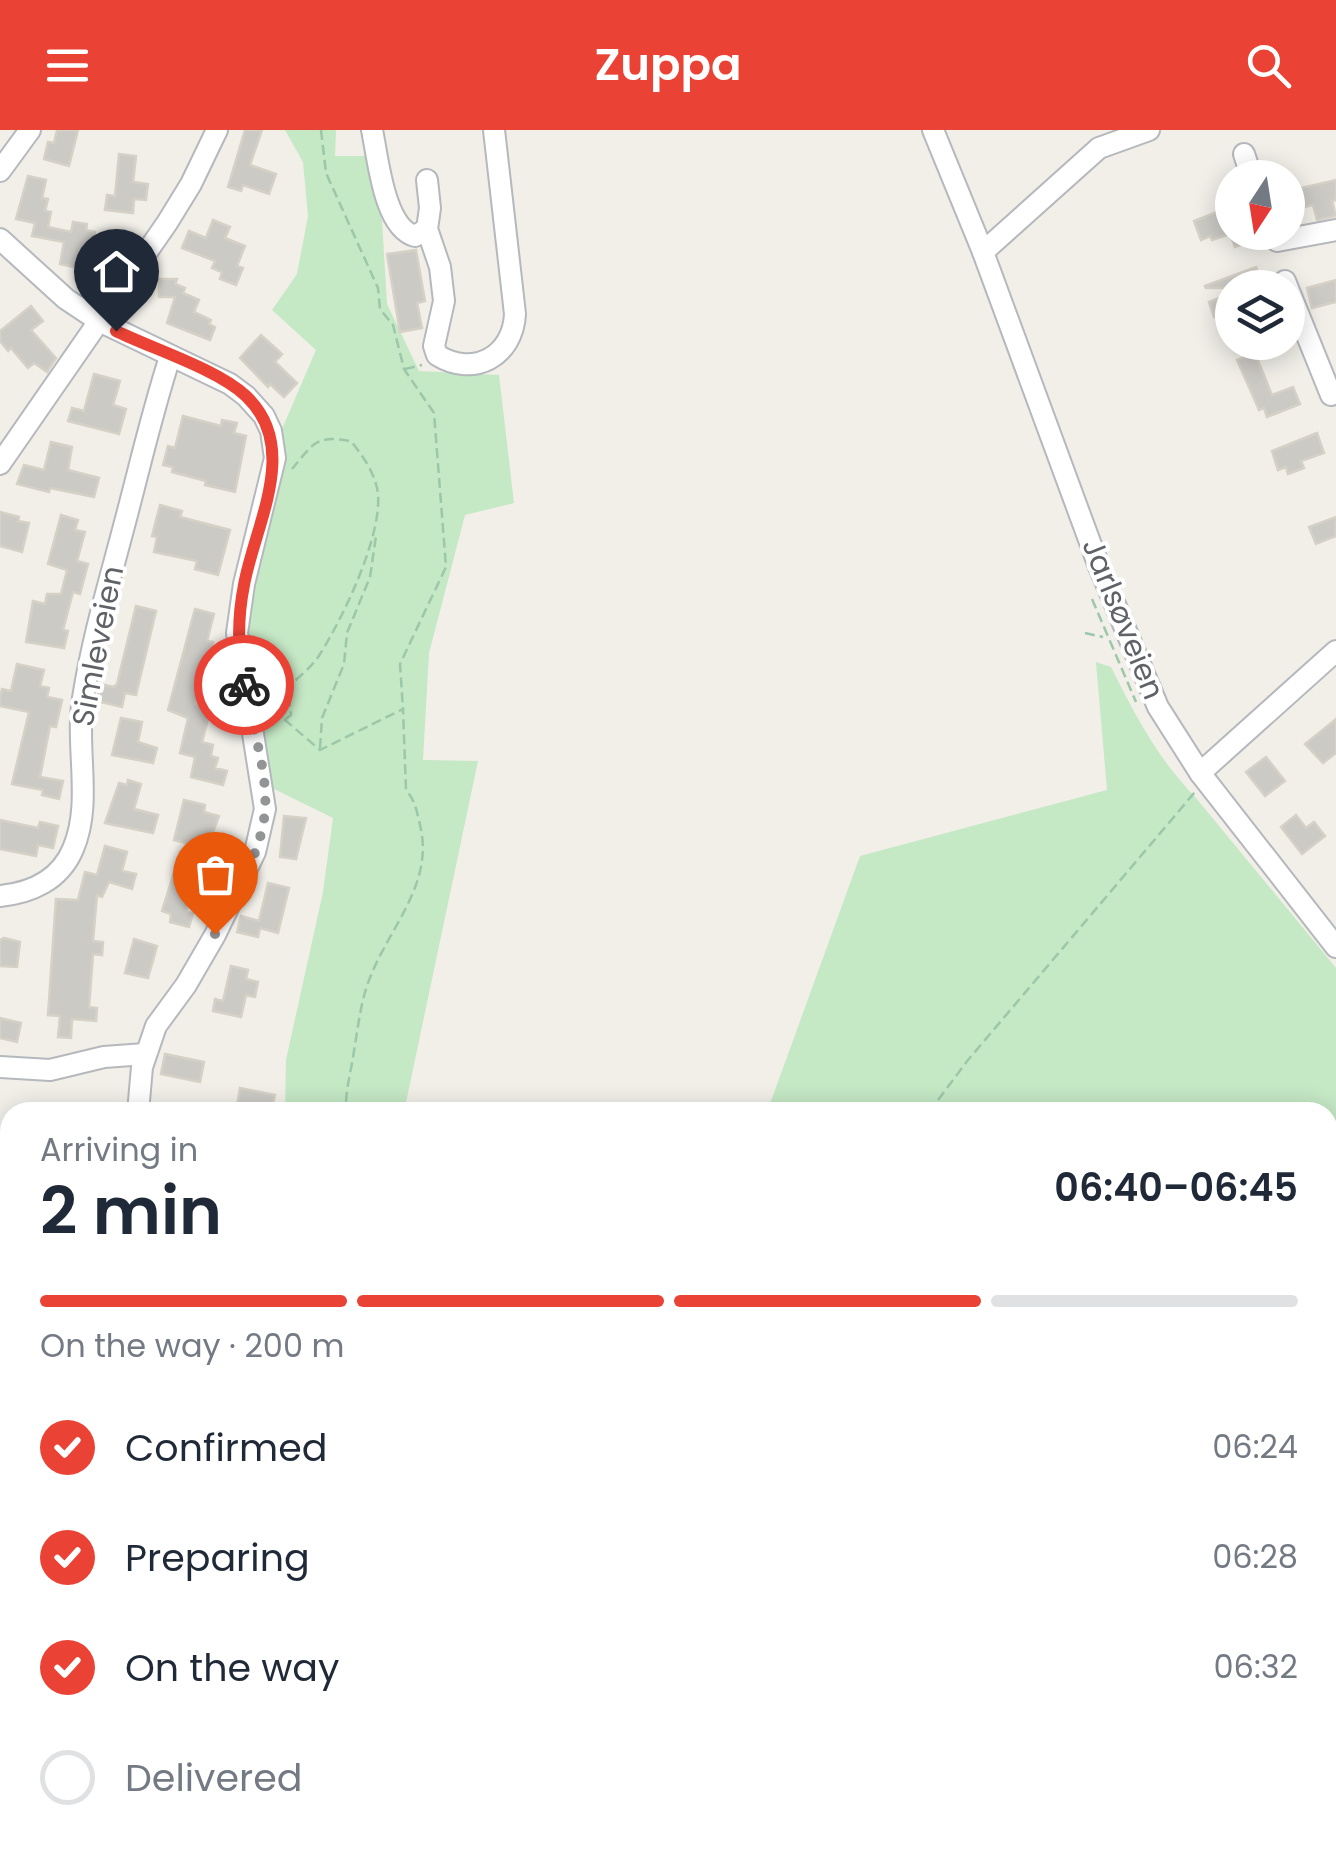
<!DOCTYPE html>
<meta charset="utf-8">
<style>
body{margin:0;font-family:Poppins,sans-serif;background:#f2f2f3;color:#1f2937;height:100vh;display:flex;flex-direction:column;font-size:38px;white-space:nowrap}
*{box-sizing:border-box;margin:0}
p{font-size:32px;color:#747a83}
.icon{flex:none;width:55px;height:55px;fill:none;stroke:currentColor;stroke-width:2;stroke-linecap:round;stroke-linejoin:round}
.map{position:relative;flex:1;overflow:hidden}
.drawer{position:absolute;left:0px;top:972px;width:1338px;height:752px;display:flex;flex-direction:column;background:#fff;border-radius:30px 30px 0 0;box-shadow:0 5px 25px #0003}
.drawer>*{flex:none}
.needle{width:65px;rotate:192deg}
.buttons{position:absolute;left:1215px;top:30px;display:grid;gap:20px}
.buttons a{display:grid;place-items:center;width:90px;height:90px;border-radius:50%;background:#fff;box-shadow:0 5px 25px #0003;font-size:50px}
.pin{position:absolute;display:grid;place-items:center;width:85px;height:85px;color:#fff;margin:-102px -42px;border-radius:50% 50% 50% 0;rotate:-45deg;box-shadow:0 0 10px #0007}
.pin .icon{rotate:45deg}
.courier{position:absolute;display:grid;place-items:center;width:100px;height:100px;margin:-50px;border:8px solid #ea4335;border-radius:50%;background:#fff;color:#222;box-shadow:0 2px 12px #0007}
.head em{font-style:normal;font-weight:600}
.head div{display:flex;flex-direction:column-reverse}
.head{display:flex;align-items:center;justify-content:space-between;height:170px;padding:0 40px}
h1{font-size:65px;font-weight:600;line-height:75px}
.bar{display:grid;grid-template-columns:repeat(4,1fr);gap:15px 10px;align-content:center;height:120px;padding:0 40px}
.bar i{height:12px;border-radius:8px;background:#e0e1e3}
.bar .active{background:#ea4335}
.bar p{grid-column:span 4}
ol{padding:0 40px;list-style:none}
li{display:flex;align-items:center;gap:30px;height:110px}
li p{margin-inline-start:auto}
li .icon{padding:10px;border-radius:50%;background:#ea4335;color:#fff;stroke-width:4}
li:last-child{color:#747a83}
li i{width:55px;height:55px;border:5px solid #e0e1e3;border-radius:50%}
header{display:flex;justify-content:space-between;align-items:center;height:130px;padding:0 40px;background:#ea4335;color:#fff;font-size:45px;font-weight:600}
.map>svg:first-child{display:block}
.green{fill:#c5e8c5}
.building{fill:#cccac5;stroke:#d6d1c6;stroke-width:2.5}
.lines{fill:none;stroke-linecap:round;stroke-linejoin:round}
.minor-casing{stroke:#b5b8bc;stroke-width:24}
.major-casing{stroke:#f2c960;stroke-width:29}
.path{stroke:#9cc7a9;stroke-width:2.5;stroke-dasharray:10 5;stroke-linecap:butt}
.minor{stroke:#fff;stroke-width:20}
.major{stroke:#fff2af;stroke-width:25}
.done{stroke:#929495;stroke-width:10;stroke-dasharray:0 18}
.route{stroke:#ea4335;stroke-width:12}
.labels{text-anchor:middle;stroke-width:8;stroke-linejoin:round;paint-order:stroke}
.street-label{font-size:30px;fill:#5f6368;stroke:#fff}
</style>
<header><svg class="icon" aria-label="menu" viewBox="0 0 24 24"><path d="M4 6h16M4 12h16M4 18h16"/></svg>Zuppa<svg class="icon" aria-label="search" viewBox="0 0 24 24"><circle cx="10" cy="10" r="6"/><path d="M15 15l6 6"/></svg></header>
<div class="map">
<svg width="1336" height="1724" viewBox="0 0 1336 1724">
<rect width="100%" height="100%" fill="#f1efe8"/>
<!-- green -->
<g class="green">
<polygon points="285,0 336,0 335,26 366,26 382,91 387,174 419,241 499,245 514,373 465,385 429,523 423,630 478,631 404,982 285,982 286,930 323,762 333,688 272,658 247,519 251,457 285,330 282,299 316,220 272,180 297,144 308,86 303,32"/>
<path d="M 1096,532 L 1111,537 C 1135,585 1158,629 1196,668 L 1336,838 L 1336,1157 L 1328,1167 L 1328,982 L 767,982 L 860,726 L 1107,660 Z"/>
<polygon points="308,1715 1282,1715 1289,1724 301,1724"/>
</g>
<!-- building -->
<g class="building">
<polygon points="57,0 78,0 69,36 44,29 48,12 54,13"/>
<polygon points="245,0 262,0 250,35 276,44 269,64 243,55 241,61 228,57"/>
<polygon points="119,24 136,26 133,52 148,54 146,70 134,69 133,83 105,80 107,65 115,66"/>
<polygon points="28,46 46,50 42,68 48,69 45,81 51,82 48,97 71,102 73,92 87,94 86,100 95,102 93,112 98,112 95,126 90,125 87,140 60,134 64,112 32,106 35,93 16,89"/>
<polygon points="1336,50 1336,70 1332,71 1336,86 1317,90 1313,75 1288,81 1288,61"/>
<polygon points="1232,76 1232,102 1258,102 1260,108 1235,117 1230,104 1212,110 1210,106 1201,110 1194,91"/>
<polygon points="213,90 230,97 225,108 245,116 237,136 243,138 236,155 220,149 222,142 212,138 215,131 182,118 189,101 206,108"/>
<polygon points="416,120 425,171 417,173 422,198 400,202 387,124"/>
<polygon points="1256,137 1264,158 1206,158 1205,156"/>
<polygon points="159,149 177,149 175,154 185,158 183,163 199,170 194,182 211,190 209,194 215,197 210,210 167,193 175,167 159,167"/>
<polygon points="1336,150 1336,172 1312,178 1307,158"/>
<polygon points="1232,163 1232,180 1214,187 1209,172"/>
<polygon points="31,176 43,191 31,200 56,228 47,242 34,233 28,238 11,218 8,221 0,211 0,201"/>
<polygon points="261,205 282,224 275,232 297,253 284,267 270,254 268,257 240,228"/>
<polygon points="1255,223 1272,265 1293,257 1300,274 1267,287 1264,278 1259,280 1237,230"/>
<polygon points="94,244 120,251 113,275 126,279 119,304 68,291 72,278 84,281"/>
<polygon points="183,286 221,296 222,290 237,293 234,303 246,306 235,362 205,355 206,351 172,342 173,337 163,335 168,316 175,318"/>
<polygon points="1317,303 1324,323 1301,331 1304,338 1288,344 1286,337 1278,340 1272,321"/>
<polygon points="51,312 72,317 68,340 99,348 94,367 50,358 49,362 17,354 24,335 44,340"/>
<polygon points="160,375 182,381 180,387 230,400 218,445 195,439 197,431 154,422 157,407 152,406"/>
<polygon points="0,382 19,387 18,391 29,393 22,422 0,416"/>
<polygon points="61,385 78,390 75,400 85,402 77,431 88,434 80,464 73,462 63,500 68,501 64,518 26,512 33,471 45,474 47,464 61,464 67,440 48,434"/>
<polygon points="1336,387 1336,406 1316,414 1309,397"/>
<polygon points="136,476 156,481 136,565 125,563 122,577 97,571 100,554 114,557 117,554"/>
<polygon points="195,479 214,484 207,511 213,512 210,526 206,525 195,574 211,578 202,612 213,615 211,626 218,628 215,638 227,641 223,655 191,647 195,627 180,623 188,588 168,580"/>
<polygon points="17,534 44,540 40,556 49,558 47,567 62,570 56,597 50,596 40,647 63,651 59,669 42,665 43,660 12,654 29,582 0,576 0,568 2,559 11,561"/>
<polygon points="121,588 142,592 138,612 157,618 153,633 112,625"/>
<polygon points="1336,589 1336,623 1323,633 1305,614"/>
<polygon points="1266,627 1285,651 1265,666 1246,642"/>
<polygon points="128,650 141,654 134,679 158,685 153,703 105,693 119,653 127,655"/>
<polygon points="184,670 205,675 204,682 219,686 207,718 174,710"/>
<polygon points="1296,685 1306,698 1314,692 1325,706 1302,724 1281,697"/>
<polygon points="284,686 306,688 296,729 280,727"/>
<polygon points="0,690 38,698 40,692 58,696 53,718 38,715 36,726 0,719"/>
<polygon points="105,716 127,722 122,741 136,744 132,759 109,752 102,767 97,765 93,811 103,812 102,825 93,824 89,877 97,878 96,891 72,889 71,908 58,907 60,886 48,885 56,769 78,770 85,742 97,745"/>
<polygon points="176,736 196,741 186,782 193,783 189,797 170,792 171,784 162,781"/>
<polygon points="268,753 289,758 278,803 260,798 258,807 237,802 241,786 259,791"/>
<polygon points="4,808 20,812 17,837 0,836 0,810"/>
<polygon points="134,809 157,816 148,848 125,843"/>
<polygon points="231,836 248,840 246,849 258,852 255,867 246,865 241,887 213,881 215,869 223,871"/>
<polygon points="0,888 21,893 17,912 0,908"/>
<polygon points="165,924 204,932 200,952 161,944"/>
<polygon points="240,958 275,965 271,982 237,977"/>
</g>
<g class="lines">
<defs>
<g id="minor">
<path d="M 372,0 C 378,28 384,98 415,106 L 427,99"/>
<polyline points="933,0 983,122 1098,434 1158,577 1200,643 1336,817"/>
<polyline points="1244,24 1252,48"/>
<polyline points="0,41 30,0"/>
<path d="M 427,50 L 430,78 L 427,99 L 440,137 L 444,171 L 434,216 L 437,225 C 474,248 513,226 515,184 L 494,0"/>
<polyline points="1272,102 1277,111 1336,100"/>
<polyline points="0,109 66,169 99,191 230,254 246,266 264,286 271,301 275,328 244,454 237,503 265,679 255,722 215,805 186,855 156,896 142,937 138,982"/>
<polyline points="983,122 1099,18 1149,0"/>
<polyline points="1285,151 1331,265"/>
<polyline points="0,334 167,93 191,54 217,0"/>
<polyline points="1200,643 1336,521"/>
<path d="M 0,766 C 31,763 60,750 73,719 C 93,673 75,617 83,568 C 92,510 109,453 124,396 C 139,340 152,282 170,227"/>
<polyline points="0,937 50,940 104,927 145,924"/>
<polyline points="0,1094 10,1097"/>
<polyline points="1328,1217 1336,1209"/>
<polyline points="1328,1569 1336,1563"/>
</g>
<g id="major">
<polyline points="0,1266 10,1269"/>
<polyline points="1328,1590 1336,1601"/>
</g>
</defs>
<!-- minor casing -->
<use href="#minor" class="minor-casing"/>
<!-- major casing -->
<use href="#major" class="major-casing"/>
<!-- path -->
<g class="path">
<polyline points="321,0 326,43 378,158 380,179 393,195 404,239 434,283 446,437 400,534 403,579"/>
<polyline points="405,239 422,235"/>
<polyline points="1092,469 1136,572"/>
<polyline points="1085,503 1103,507"/>
<path d="M 286,589 L 291,585 L 288,557 C 299,547 313,536 320,524 C 343,488 386,399 377,358 C 373,340 362,325 351,311 C 315,305 314,313 292,339"/>
<path d="M 269,590 L 285,590 L 320,620 L 403,579 L 406,660 C 415,670 417,682 420,695 C 435,755 387,799 368,853 C 360,876 358,898 354,921 C 351,943 345,960 346,982"/>
<polyline points="320,618 322,588 344,534 347,503 370,447 376,406"/>
<polyline points="929,982 968,930 1195,662"/>
<polyline points="1328,1289 1336,1297"/>
<polyline points="1328,1356 1336,1347"/>
<polyline points="1328,1407 1336,1418"/>
<polyline points="1328,1487 1336,1480"/>
<polyline points="615,1715 619,1724"/>
<polyline points="354,1724 356,1715"/>
<polyline points="555,1724 557,1715"/>
<polyline points="689,1724 690,1715"/>
</g>
<!-- minor -->
<use href="#minor" class="minor"/>
<!-- major -->
<use href="#major" class="major"/>
</g>
<g class="lines">
<!-- done -->
<path class="done" d="M 215,804 C 233,766 262,724 265,680 C 268,640 251,594 244,555"/>
<!-- route -->
<path class="route" d="M 116,201 C 153,219 217,239 246,266 C 301,318 255,394 244,455 C 237,490 238,520 244,555"/>
</g>
<g class="labels">
<!-- street labels -->
<g class="street-label">
<text transform="translate(1123 489) rotate(68)" y="10">Jarlsøveien</text>
<text transform="translate(98 516) rotate(-79)" y="10">Simleveien</text>
</g>
</g>
</svg>
<div class="buttons">
<a><svg class="needle" viewBox="-14 -14 28 28"><path d="M0-13l5 13h-10z" fill="#e53935"/><path d="M0 13l5-13h-10z" fill="#747a83"/></svg></a>
<a><svg class="icon" aria-label="layers" viewBox="0 0 24 24"><path d="M12 4l9 5-9 5-9-5zM3 14l9 5 9-5"/></svg></a>
</div>
<div class="pin" style="left:215px;top:804px;background:#ea580c"><svg class="icon" aria-label="bag" viewBox="0 0 24 24"><path d="M5 8h14l-1 12H6zM9 8a3 3 0 0 1 6 0"/></svg></div>
<div class="pin" style="left:116px;top:201px;background:#1f2937"><svg class="icon" aria-label="home" viewBox="0 0 24 24"><path d="M3 11l9-7 9 7M6 9v11h12V9"/></svg></div>
<div class="courier" style="left:244px;top:555px"><svg class="icon" aria-label="bike" viewBox="0 0 24 24"><circle cx="6" cy="16" r="4"/><circle cx="18" cy="16" r="4"/><path d="M6 16l4-8h5l3 8M10 8l3 8H6M13 5h3"/></svg></div>
<section class="drawer">
<div class="head"><div><h1>2 min</h1><p>Arriving in</p></div><em>06:40–06:45</em></div>
<div class="bar"><i class="active"></i><i class="active"></i><i class="active"></i><i></i><p>On the way · 200 m</p></div>
<ol>
<li><svg class="icon" aria-label="check" viewBox="0 0 24 24"><path d="M5 12l5 5 9-10"/></svg>Confirmed<p>06:24</p></li>
<li><svg class="icon" aria-label="check" viewBox="0 0 24 24"><path d="M5 12l5 5 9-10"/></svg>Preparing<p>06:28</p></li>
<li><svg class="icon" aria-label="check" viewBox="0 0 24 24"><path d="M5 12l5 5 9-10"/></svg>On the way<p>06:32</p></li>
<li><i></i>Delivered</li>
</ol>
</section>
</div>
